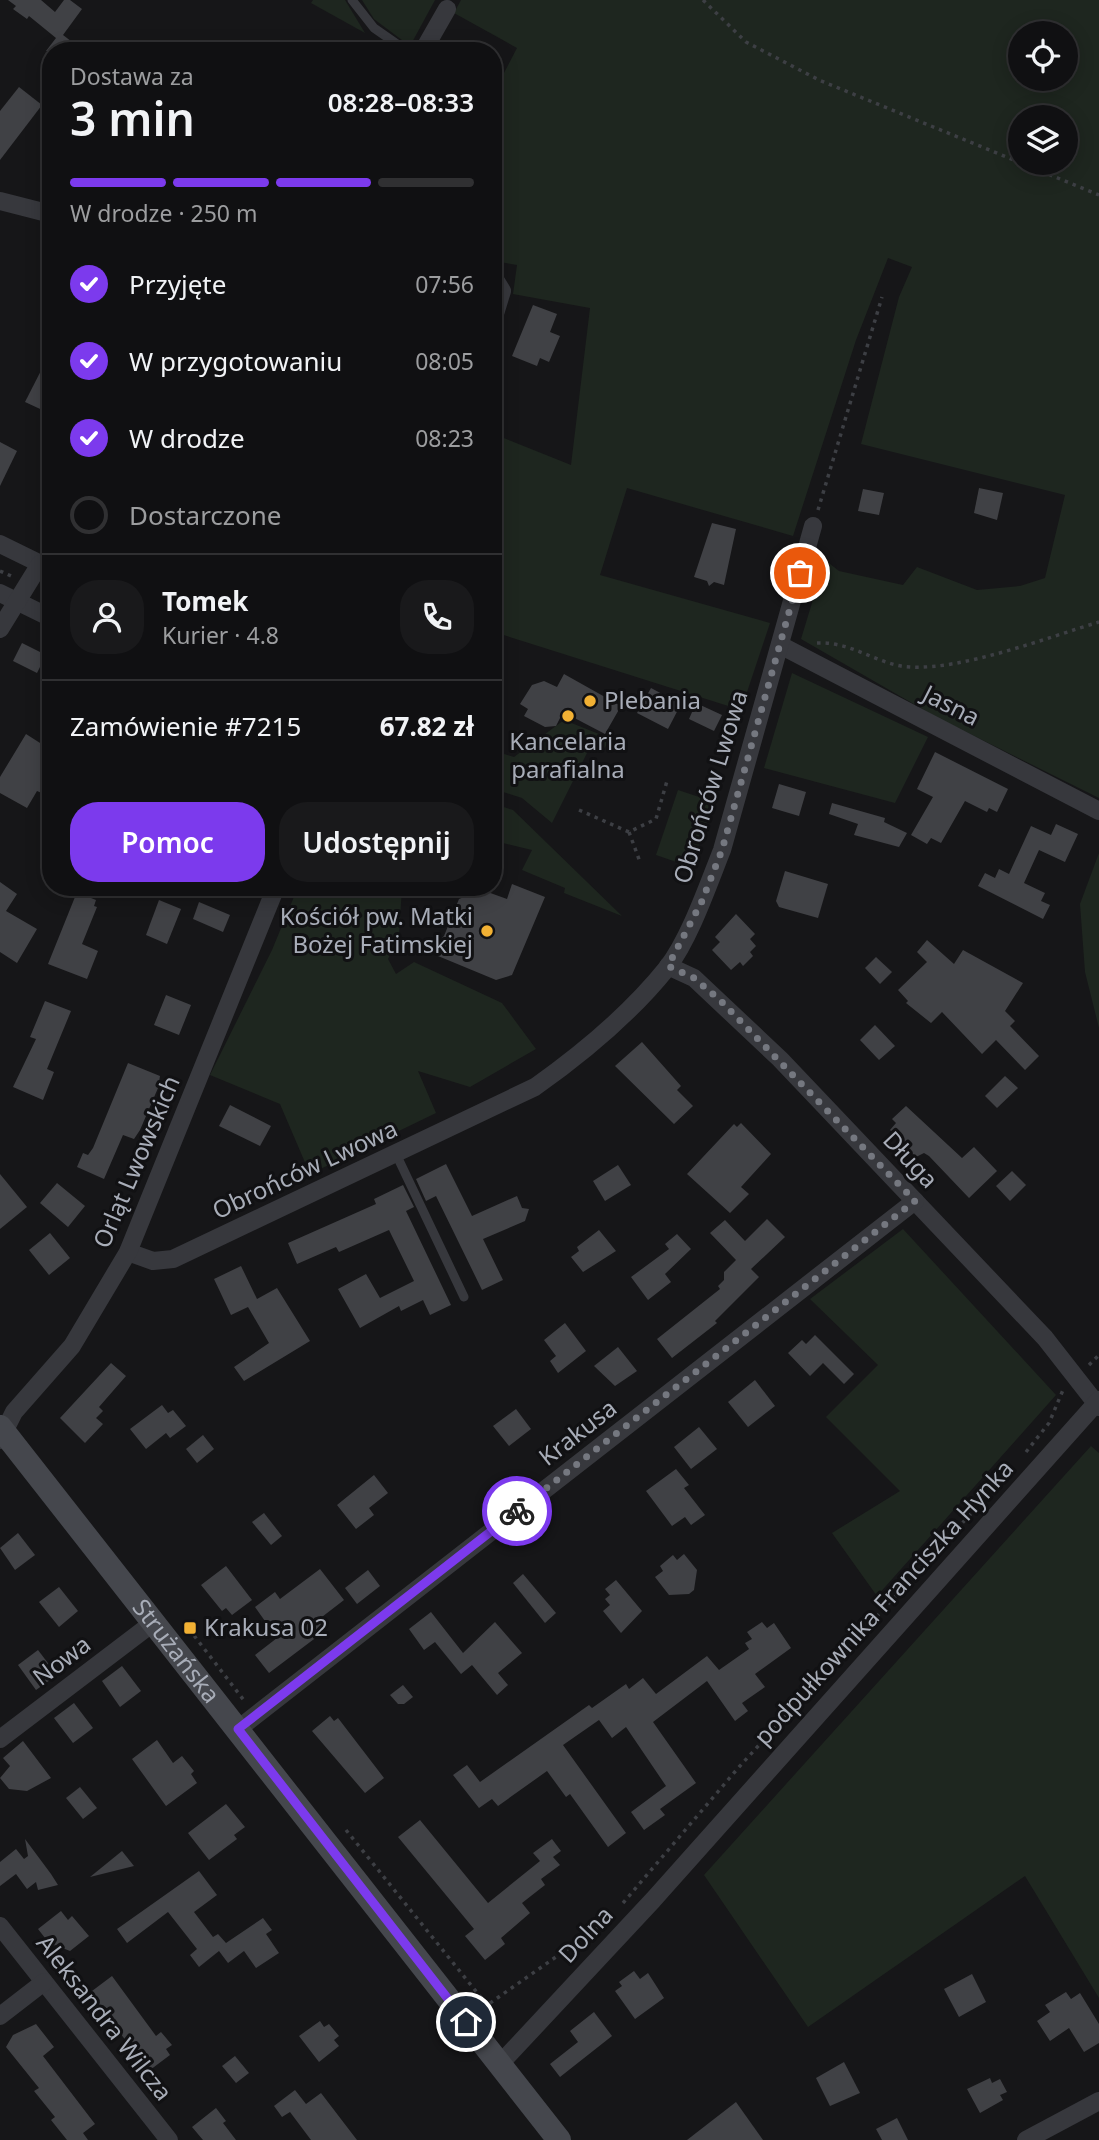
<!DOCTYPE html>
<html lang="pl">
<meta charset="utf-8">
<style>
body{margin:0;font-family:"Noto Sans",sans-serif;background:#19191b;color:#f1f3f6;height:100vh;display:flex;flex-direction:column;font-size:26px;white-space:nowrap}
*{box-sizing:border-box;margin:0}
p{font-size:23px;color:#9c9d9f}
.icon{flex:none;width:38px;height:38px;fill:none;stroke:currentColor;stroke-width:2;stroke-linecap:round;stroke-linejoin:round}
.map{position:relative;flex:1;overflow:hidden}
.drawer{position:absolute;left:42px;top:42px;width:460px;height:854px;display:flex;flex-direction:column;background:#101012;border-radius:28px;box-shadow:0 4px 18px #0003,0 0 0 2px #303032}
.drawer>*{flex:none}
.fabs{position:absolute;left:1008px;top:21px;display:grid;gap:14px}
.fabs a{display:grid;place-items:center;width:70px;height:70px;border-radius:50%;background:#101012;box-shadow:0 4px 18px #0003,0 0 0 2px #303032;font-size:35px}
.pin{position:absolute;display:grid;place-items:center;width:60px;height:60px;color:#fff;margin:-30px;border:4px solid #fff;border-radius:50%;box-shadow:0 2px 7px #0007}
.courier{position:absolute;display:grid;place-items:center;width:70px;height:70px;margin:-35px;border:5px solid #7c3aed;border-radius:50%;background:#fff;color:#222;box-shadow:0 2px 9px #0007}
.summary em{font-style:normal;font-weight:600}
.summary div{display:flex;flex-direction:column-reverse}
.summary{display:flex;align-items:center;justify-content:space-between;height:119px;padding:0 28px}
h1{font-size:46px;font-weight:600;line-height:52px}
.bar{display:grid;grid-template-columns:repeat(4,1fr);gap:10px 7px;align-content:center;height:84px;padding:0 28px}
.bar i{height:9px;border-radius:5px;background:#303032}
.bar .active{background:#7c3aed}
.bar p{grid-column:span 4}
.line{display:flex;align-items:center;gap:18px;padding:0 28px;border-top:2px solid #303032}
.line div{flex:1}
.round{display:grid;place-items:center;flex:none;width:74px;height:74px;border-radius:28px;background:#19191b}
ol{padding:0 28px;list-style:none}
li{display:flex;align-items:center;gap:21px;height:77px}
li p{margin-inline-start:auto}
li .icon{padding:7px;border-radius:50%;background:#7c3aed;color:#fff;stroke-width:4}
li:last-child{color:#9c9d9f}
li i{width:38px;height:38px;border:4px solid #303032;border-radius:50%}
.cta{display:flex;gap:14px;margin-top:auto;padding:14px 28px}
.cta a{flex:1;height:80px;border-radius:28px;background:#7c3aed;color:#fff;font-size:28px;font-weight:600;line-height:80px;text-align:center}
.cta a+a{background:#19191b;color:#f1f3f6}
.map>svg:first-child{display:block}
.green{fill:#1e261f;fill-rule:evenodd}
.building{fill:#404145}
.lines{fill:none;stroke-linecap:round;stroke-linejoin:round}
.path{stroke:#3d3f44;stroke-width:3.5;stroke-dasharray:3.5 5;stroke-linecap:butt}
.lane{stroke:#37383d;stroke-width:9}
.street{stroke:#37383d;stroke-width:18}
.secondary{stroke:#45474d;stroke-width:24}
.done{stroke:#757880;stroke-width:7;stroke-dasharray:0 12.6}
.route{stroke:#7c3aed;stroke-width:9}
.poi-dot{fill:#f2b134;stroke:#111113;stroke-width:2.5}
.labels{text-anchor:middle;stroke-width:6;stroke-linejoin:round;paint-order:stroke}
.poi-label{font-size:24px;fill:#a8adb8;stroke:#111113;text-anchor:start}
.street-label{font-size:24px;fill:#a8adb8;stroke:#111113}
</style>
<div class="map">
<svg width="1099" height="2140" viewBox="0 0 1099 2140">
<rect width="100%" height="100%" fill="#161618"/>
<!-- green -->
<g class="green">
<polygon points="313,0 345,0 365,33 311,3"/>
<polygon points="362,0 435,0 410,46 374,19"/>
<path d="M 461,0 L 1099,0 L 1099,798 L 938,718 L 801,639 L 825,560 L 839,571 L 903,585 L 917,567 L 977,590 L 1020,586 L 1045,578 L 1065,495 L 861,444 L 899,297 L 912,267 L 888,258 L 856,340 L 793,536 L 627,488 L 600,575 L 770,623 L 741,710 L 494,632 L 494,434 L 571,465 L 590,308 L 513,294 L 517,265 L 494,261 L 494,92 L 517,48 L 454,13 ZM 1020,33 L 1066,33 L 1066,79 L 1020,79 ZM 1020,117 L 1066,117 L 1066,163 L 1020,163 Z"/>
<polygon points="792,673 928,737 895,803 764,768"/>
<polygon points="564,720 609,738 605,748 593,741 552,823 522,798 494,789 494,751 514,757"/>
<polygon points="678,790 714,802 691,867 656,855"/>
<polygon points="494,804 513,810 622,916 564,893 565,888 522,870 532,850 494,841"/>
<polygon points="1099,853 1099,1028 1085,972 1080,904"/>
<polygon points="298,887 402,887 399,936 388,959 396,974 414,962 502,1003 536,1049 470,1087 418,1071 436,1113 310,1174 280,1104 210,1075 272,950"/>
<polygon points="903,1229 1056,1395 877,1596 832,1533 900,1491 826,1417 878,1365 810,1299"/>
<polygon points="1091,1446 1099,1453 1099,1998 1025,1876 808,2027 704,1875"/>
</g>
<!-- building -->
<g class="building">
<polygon points="8,0 41,0 55,12 64,0 70,0 82,9 63,35 84,51 46,51 56,38 29,16 27,19 13,9 16,6"/>
<polygon points="19,87 42,105 0,160 0,111"/>
<polygon points="533,305 557,314 550,332 560,336 549,362 540,358 537,366 512,356"/>
<polygon points="51,351 51,414 25,402"/>
<polygon points="0,442 17,451 0,486"/>
<polygon points="979,488 1003,493 997,520 974,513"/>
<polygon points="863,489 884,493 879,515 858,511"/>
<polygon points="712,523 736,529 724,585 714,582 709,586 707,581 694,577"/>
<polygon points="22,643 46,655 37,673 13,661"/>
<polygon points="564,674 621,706 605,734 563,712 556,726 545,727 524,716 528,709 520,704 532,685 544,681 557,687"/>
<polygon points="651,688 681,704 668,729 637,713"/>
<polygon points="696,703 722,715 714,731 689,719"/>
<polygon points="26,734 51,750 51,797 37,791 27,808 0,793 0,777"/>
<polygon points="935,752 1008,789 997,812 989,808 987,812 965,801 941,843 931,838 927,844 911,835 933,797 917,789"/>
<polygon points="779,784 806,792 799,816 772,808"/>
<polygon points="832,803 885,818 884,822 907,833 899,847 854,835 858,824 829,814"/>
<polygon points="1056,824 1078,834 1065,862 1039,850 1024,883 1045,893 1041,901 1050,905 1043,919 978,886 985,873 995,878 999,869 1009,874 1031,826 1051,835"/>
<polygon points="785,871 828,884 818,918 779,907 776,901"/>
<polygon points="0,882 17,894 6,911 37,929 17,963 0,952"/>
<polygon points="512,884 545,897 512,975 496,980 438,956 435,944 444,936 459,899 482,890 507,899"/>
<polygon points="79,887 96,887 91,898 96,900 94,906 97,907 82,944 98,951 87,979 48,964"/>
<polygon points="159,900 181,909 167,944 146,935"/>
<polygon points="199,902 230,915 223,932 193,919"/>
<polygon points="736,914 755,934 750,939 756,946 750,952 753,956 743,966 740,962 731,970 712,950 720,942 715,937"/>
<polygon points="927,940 954,964 963,950 1023,983 1005,1011 1015,1021 1010,1026 1039,1056 1025,1070 996,1040 982,1054 942,1012 931,1023 906,1003 908,1001 898,990 927,962 917,952"/>
<polygon points="876,957 892,972 880,984 865,968"/>
<polygon points="166,995 191,1005 179,1035 154,1025"/>
<polygon points="45,1001 71,1011 47,1069 54,1072 43,1100 13,1087 36,1039 30,1037"/>
<polygon points="875,1025 895,1046 879,1060 860,1040"/>
<polygon points="642,1042 681,1086 677,1090 693,1106 674,1124 615,1066"/>
<polygon points="128,1063 160,1076 158,1088 140,1130 134,1139 123,1135 104,1179 77,1167 83,1153 88,1155 93,1148"/>
<polygon points="1005,1076 1018,1088 997,1108 985,1096"/>
<polygon points="230,1105 271,1126 260,1146 219,1126"/>
<polygon points="906,1106 962,1158 974,1147 997,1171 969,1198 929,1156 924,1153 916,1157 890,1130 896,1123 892,1119"/>
<polygon points="741,1123 771,1154 741,1187 749,1194 730,1213 687,1174 734,1124 737,1127"/>
<polygon points="446,1164 472,1216 517,1196 522,1208 529,1209 525,1221 483,1239 503,1280 482,1290 436,1196 426,1201 416,1179"/>
<polygon points="618,1165 631,1185 605,1201 593,1181"/>
<polygon points="1012,1171 1026,1185 1010,1201 996,1186"/>
<polygon points="0,1174 27,1207 0,1229"/>
<polygon points="57,1183 85,1206 68,1227 40,1203"/>
<polygon points="403,1185 414,1207 406,1211 451,1305 430,1315 423,1300 401,1311 399,1306 360,1328 338,1289 366,1274 380,1298 414,1281 389,1230 339,1252 336,1247 297,1264 288,1243 376,1204 374,1199"/>
<polygon points="767,1219 785,1237 751,1269 759,1277 715,1321 717,1323 672,1358 657,1339 720,1289 718,1286 724,1280 724,1272 736,1260 710,1233 725,1220 745,1241"/>
<polygon points="599,1230 616,1251 583,1272 571,1257 579,1251 577,1247"/>
<polygon points="50,1233 70,1258 49,1275 29,1250"/>
<polygon points="677,1234 691,1249 665,1274 671,1282 648,1300 631,1277 669,1249 665,1244"/>
<polygon points="241,1266 257,1299 277,1288 310,1341 244,1381 234,1367 269,1343 248,1307 231,1315 214,1279"/>
<polygon points="565,1323 586,1351 558,1373 550,1361 556,1356 544,1340"/>
<polygon points="815,1335 854,1374 844,1384 823,1363 810,1376 788,1353 802,1340 806,1344"/>
<polygon points="618,1347 637,1371 615,1386 594,1366"/>
<polygon points="111,1363 126,1376 99,1407 103,1411 96,1418 103,1424 85,1443 60,1418"/>
<polygon points="755,1380 775,1406 748,1427 728,1402"/>
<polygon points="162,1405 168,1413 173,1410 186,1426 170,1438 166,1433 146,1449 130,1429"/>
<polygon points="516,1409 531,1429 509,1446 493,1426"/>
<polygon points="699,1427 717,1449 691,1469 674,1447"/>
<polygon points="203,1435 214,1449 197,1463 186,1449"/>
<polygon points="676,1469 689,1485 684,1488 705,1515 691,1525 685,1517 672,1526 646,1491"/>
<polygon points="374,1475 388,1493 369,1508 374,1515 356,1529 337,1505"/>
<polygon points="264,1513 282,1536 271,1545 252,1522"/>
<polygon points="18,1533 35,1555 15,1570 0,1548"/>
<polygon points="684,1554 697,1570 694,1590 689,1594 669,1595 655,1577 663,1571 660,1566 673,1555 677,1560"/>
<polygon points="226,1566 252,1600 232,1615 226,1608 222,1611 201,1585"/>
<polygon points="320,1569 344,1600 318,1620 326,1630 269,1673 255,1655 277,1638 255,1607 275,1592 280,1599"/>
<polygon points="368,1570 380,1586 357,1604 345,1588"/>
<polygon points="523,1574 556,1613 545,1623 513,1583"/>
<polygon points="616,1580 642,1611 621,1633 603,1611 610,1605 605,1599 610,1595 605,1589"/>
<polygon points="59,1587 78,1611 59,1627 39,1602"/>
<polygon points="431,1612 463,1653 495,1622 522,1653 498,1673 508,1685 497,1695 472,1665 461,1674 435,1642 424,1650 409,1629"/>
<polygon points="762,1622 767,1628 774,1623 791,1648 755,1674 765,1687 742,1703 748,1711 735,1721 707,1681 653,1722 696,1783 660,1809 665,1815 644,1830 631,1812 666,1786 626,1727 612,1738 599,1720 563,1745 626,1833 608,1847 570,1794 566,1797 547,1771 498,1806 492,1799 479,1808 453,1775 467,1765 480,1782 589,1705 592,1708 626,1684 629,1689 643,1678 656,1694 707,1656 719,1670 749,1649 745,1643 752,1639 747,1632"/>
<polygon points="38,1650 57,1675 36,1690 18,1665"/>
<polygon points="122,1666 141,1691 120,1707 102,1681"/>
<polygon points="403,1685 413,1697 404,1704 398,1704 390,1695"/>
<polygon points="74,1703 93,1728 73,1743 54,1718"/>
<polygon points="330,1716 334,1721 338,1718 384,1778 365,1793 312,1731"/>
<polygon points="157,1740 173,1763 182,1756 194,1771 191,1774 197,1783 166,1806 132,1759"/>
<polygon points="23,1741 51,1778 27,1791 9,1789 0,1778 10,1766 3,1758"/>
<polygon points="80,1787 97,1808 83,1819 66,1798"/>
<polygon points="226,1804 245,1827 234,1835 237,1839 209,1860 188,1833"/>
<polygon points="420,1820 488,1903 540,1861 533,1853 552,1839 561,1851 553,1857 560,1865 541,1879 545,1885 522,1903 530,1913 501,1938 505,1944 485,1960 465,1936 474,1929 398,1837"/>
<polygon points="25,1839 51,1874 58,1885 38,1890 36,1882 27,1889 16,1874 0,1886 0,1862 16,1849 24,1859 28,1856"/>
<polygon points="122,1851 134,1866 90,1877"/>
<polygon points="199,1871 217,1895 194,1912 213,1937 218,1934 226,1943 263,1918 272,1930 266,1934 279,1953 256,1968 244,1951 228,1963 219,1951 199,1967 190,1955 197,1949 168,1912 127,1943 117,1929"/>
<polygon points="61,1911 68,1920 72,1916 89,1936 70,1951 55,1945 52,1947 38,1929"/>
<polygon points="634,1971 640,1979 648,1973 664,1998 635,2019 615,1991 622,1986 619,1982"/>
<polygon points="972,1974 986,2002 959,2017 944,1989"/>
<polygon points="112,1976 156,2036 161,2032 172,2045 166,2049 170,2055 150,2070 88,1994"/>
<polygon points="1066,1992 1071,1999 1080,1993 1099,2024 1099,2043 1084,2052 1069,2028 1050,2041 1037,2021 1050,2012 1045,2005"/>
<polygon points="594,2012 612,2036 560,2077 550,2064 578,2042 570,2031"/>
<polygon points="320,2021 324,2027 329,2024 339,2036 334,2040 339,2046 319,2062 299,2036"/>
<polygon points="36,2024 54,2047 43,2056 95,2124 83,2133 88,2140 67,2140 51,2120 55,2117 34,2091 39,2088 6,2047 13,2035"/>
<polygon points="235,2056 249,2073 236,2083 222,2066"/>
<polygon points="844,2062 860,2093 830,2106 816,2078"/>
<polygon points="990,2078 992,2083 1000,2079 1007,2092 1000,2095 1003,2100 980,2113 967,2089"/>
<polygon points="295,2090 306,2104 321,2093 357,2140 311,2140 290,2112 282,2117 274,2106"/>
<polygon points="736,2102 763,2140 687,2140"/>
<polygon points="216,2108 226,2121 223,2123 236,2140 203,2140 192,2127"/>
<polygon points="897,2118 908,2140 882,2140 876,2129"/>
</g>
<g class="lines">
<!-- path -->
<g class="path">
<polyline points="703,0 746,42 819,80 1099,195"/>
<polyline points="818,510 882,297"/>
<polyline points="0,571 11,576"/>
<path d="M 817,643 C 852,641 879,666 910,667 C 963,670 1046,638 1099,622"/>
<polyline points="579,810 629,832 656,819 667,781"/>
<polyline points="629,832 640,862"/>
<polyline points="461,887 462,889"/>
<polyline points="1089,1365 1099,1355"/>
<polyline points="1026,1452 1049,1423 1063,1390"/>
<polyline points="189,1629 246,1703"/>
<polyline points="346,1830 487,2005 494,2019"/>
<polyline points="623,1903 739,1767 977,1507"/>
<polyline points="483,2008 606,1922"/>
</g>
<!-- lane -->
<g class="lane">
<polyline points="352,0 374,28 407,51"/>
<polyline points="396,1154 464,1297"/>
</g>
<!-- street -->
<g class="street">
<polyline points="423,51 447,9"/>
<polyline points="0,201 51,214"/>
<polyline points="494,278 502,291 494,317"/>
<polyline points="0,544 51,569"/>
<polyline points="0,593 51,618"/>
<polyline points="0,629 40,564"/>
<polyline points="780,645 1099,811"/>
<polyline points="668,966 694,978 780,1059 1045,1338 1099,1407"/>
<path d="M 128,1252 L 153,1261 L 173,1259 L 535,1087 C 583,1053 630,1014 667,968 C 690,938 708,885 722,850 L 813,526"/>
<polyline points="0,1440 14,1412 72,1346 128,1252 276,887"/>
<polyline points="238,1729 915,1201"/>
<polyline points="0,1739 154,1622"/>
<polyline points="0,1926 169,2140"/>
<polyline points="0,2016 44,1982"/>
<polyline points="500,2064 653,1900 1099,1400"/>
<polyline points="1026,2140 1099,2101"/>
</g>
<!-- secondary -->
<path class="secondary" id="s1" d="M 0,1427 L 559,2140"/>
</g>
<g class="lines">
<!-- done -->
<polyline class="done" points="517,1511 915,1201 721,1001 694,978 668,966 702,901 722,850 800,573"/>
<!-- route -->
<polyline class="route" points="466,2022 238,1729 517,1511"/>
</g>
<!-- markers -->
<g class="poi-dot">
<circle cx="590" cy="701" r="7"/>
<circle cx="568" cy="716" r="7"/>
<circle cx="487" cy="931" r="7"/>
<rect x="183" y="1621" width="14" height="14" rx="3.5"/>
</g>
<g class="labels">
<!-- poi labels -->
<g class="poi-label">
<text x="604" y="709">Plebania</text>
<text x="568" y="750" text-anchor="middle">Kancelaria<tspan x="568" dy="28">parafialna</tspan></text>
<text x="473" y="925" text-anchor="end">Kościół pw. Matki<tspan x="473" dy="28">Bożej Fatimskiej</tspan></text>
<text x="204" y="1636">Krakusa 02</text>
</g>
<!-- street labels -->
<g class="street-label">
<text transform="translate(951 706) rotate(27)" y="8">Jasna</text>
<text transform="translate(711 787) rotate(-73)" y="8">Obrońców Lwowa</text>
<text transform="translate(910 1160) rotate(47)" y="8">Długa</text>
<text transform="translate(137 1162) rotate(-67)" y="8">Orląt Lwowskich</text>
<text transform="translate(305 1170) rotate(-25)" y="8">Obrońców Lwowa</text>
<text transform="translate(578 1433) rotate(-38)" y="8">Krakusa</text>
<text transform="translate(884 1603) rotate(-48)" y="8">podpułkownika Franciszka Hynka</text>
<text dy="8" stroke="none"><textPath href="#s1" startOffset="285">Strużańska</textPath></text>
<text transform="translate(62 1661) rotate(-37)" y="8">Nowa</text>
<text transform="translate(586 1935) rotate(-47)" y="8">Dolna</text>
<text transform="translate(104 2018) rotate(52)" y="8">Aleksandra Wilcza</text>
</g>
</g>
</svg>
<div class="fabs">
<a><svg class="icon" aria-label="locate" viewBox="0 0 24 24"><circle cx="12" cy="12" r="6"/><path d="M12 2v4M12 18v4M2 12h4M18 12h4"/></svg></a>
<a><svg class="icon" aria-label="layers" viewBox="0 0 24 24"><path d="M12 4l9 5-9 5-9-5zM3 14l9 5 9-5"/></svg></a>
</div>
<div class="pin" style="left:800px;top:573px;background:#ea580c"><svg class="icon" aria-label="bag" viewBox="0 0 24 24"><path d="M5 8h14l-1 12H6zM9 8a3 3 0 0 1 6 0"/></svg></div>
<div class="pin" style="left:466px;top:2022px;background:#1f2937"><svg class="icon" aria-label="home" viewBox="0 0 24 24"><path d="M3 11l9-7 9 7M6 9v11h12V9"/></svg></div>
<div class="courier" style="left:517px;top:1511px"><svg class="icon" aria-label="bike" viewBox="0 0 24 24"><circle cx="6" cy="16" r="4"/><circle cx="18" cy="16" r="4"/><path d="M6 16l4-8h5l3 8M10 8l3 8H6M13 5h3"/></svg></div>
<section class="drawer">
<div class="summary"><div><h1>3 min</h1><p>Dostawa za</p></div><em>08:28–08:33</em></div>
<div class="bar"><i class="active"></i><i class="active"></i><i class="active"></i><i></i><p>W drodze · 250 m</p></div>
<ol>
<li><svg class="icon" aria-label="check" viewBox="0 0 24 24"><path d="M5 12l5 5 9-10"/></svg>Przyjęte<p>07:56</p></li>
<li><svg class="icon" aria-label="check" viewBox="0 0 24 24"><path d="M5 12l5 5 9-10"/></svg>W przygotowaniu<p>08:05</p></li>
<li><svg class="icon" aria-label="check" viewBox="0 0 24 24"><path d="M5 12l5 5 9-10"/></svg>W drodze<p>08:23</p></li>
<li><i></i>Dostarczone</li>
</ol>
<div class="line" style="height:126px"><a class="round"><svg class="icon" aria-label="person" viewBox="0 0 24 24"><circle cx="12" cy="8" r="4"/><path d="M4 21q1-7 8-7t8 7"/></svg></a><div><b>Tomek</b><p>Kurier · 4.8</p></div><a class="round"><svg class="icon" aria-label="phone" viewBox="0 0 24 24"><path d="M5 4h4l2 5-3 2q2 4 5 5l2-3 5 2v4C11 20 4 13 5 4z"/></svg></a></div>
<div class="line" style="height:91px"><div>Zamówienie #7215</div><b>67.82 zł</b></div>
<div class="cta"><a>Pomoc</a><a>Udostępnij</a></div>
</section>
</div>
